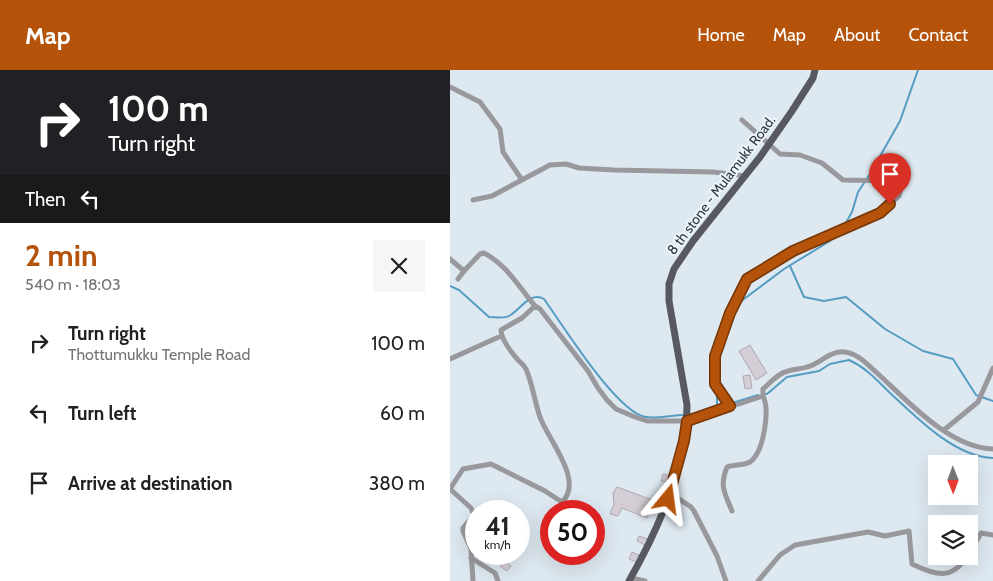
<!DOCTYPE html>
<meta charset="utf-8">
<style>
body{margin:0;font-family:Cabin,sans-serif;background:#f6f6f6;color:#202124;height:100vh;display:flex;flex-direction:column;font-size:19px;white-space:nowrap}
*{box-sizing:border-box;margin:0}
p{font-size:16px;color:#757577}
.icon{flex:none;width:28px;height:28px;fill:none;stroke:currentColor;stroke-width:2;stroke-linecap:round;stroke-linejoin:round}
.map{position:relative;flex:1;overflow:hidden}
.panel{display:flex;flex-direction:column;background:#fff;width:450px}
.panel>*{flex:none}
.hud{background:#202124;color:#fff;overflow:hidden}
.needle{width:32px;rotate:179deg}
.tools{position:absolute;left:478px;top:385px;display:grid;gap:10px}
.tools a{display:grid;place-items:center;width:50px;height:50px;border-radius:0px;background:#fff;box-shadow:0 5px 20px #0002;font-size:25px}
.speed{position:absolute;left:15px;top:430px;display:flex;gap:10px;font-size:25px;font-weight:700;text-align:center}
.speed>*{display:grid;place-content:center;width:65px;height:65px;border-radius:50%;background:#fff;box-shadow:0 5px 20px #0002;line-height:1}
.speed small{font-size:12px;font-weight:400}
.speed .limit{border:8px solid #d22;background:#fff;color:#111}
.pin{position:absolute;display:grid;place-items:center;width:42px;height:42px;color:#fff;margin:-51px -21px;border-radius:50% 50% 50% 0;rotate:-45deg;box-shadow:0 0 5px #0007}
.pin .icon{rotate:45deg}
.me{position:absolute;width:55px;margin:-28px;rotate:16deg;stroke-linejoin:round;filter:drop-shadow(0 0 4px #0008)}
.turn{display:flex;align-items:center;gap:18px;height:105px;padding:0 25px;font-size:22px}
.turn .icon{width:65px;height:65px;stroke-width:2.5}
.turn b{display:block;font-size:35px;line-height:42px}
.then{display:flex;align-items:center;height:48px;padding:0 25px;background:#0003;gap:10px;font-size:19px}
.round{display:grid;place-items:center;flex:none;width:52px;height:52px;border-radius:0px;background:#f6f6f6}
.headline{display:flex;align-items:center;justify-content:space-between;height:85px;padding:0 25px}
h1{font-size:30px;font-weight:700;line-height:38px;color:#b45309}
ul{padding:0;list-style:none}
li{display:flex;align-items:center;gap:15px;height:70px;padding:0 25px}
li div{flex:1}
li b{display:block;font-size:19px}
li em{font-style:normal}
header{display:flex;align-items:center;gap:30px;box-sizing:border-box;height:70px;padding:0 25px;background:#b45309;color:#fff}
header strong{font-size:24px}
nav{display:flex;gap:28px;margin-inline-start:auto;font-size:18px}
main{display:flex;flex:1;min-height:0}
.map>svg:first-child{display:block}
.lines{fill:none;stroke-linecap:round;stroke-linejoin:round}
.stream{stroke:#559cc3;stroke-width:2}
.building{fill:#d5cdd5;stroke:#b0a7b0}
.minor{stroke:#98989d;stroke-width:5}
.major{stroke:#585960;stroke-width:7}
.route-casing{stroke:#753606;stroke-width:12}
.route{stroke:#b45309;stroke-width:9}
.labels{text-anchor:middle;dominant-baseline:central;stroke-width:4;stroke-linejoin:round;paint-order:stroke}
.street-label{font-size:14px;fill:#323639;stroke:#ebf5fd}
</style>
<header>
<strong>Map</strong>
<nav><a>Home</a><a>Map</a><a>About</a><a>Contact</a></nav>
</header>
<main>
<section class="panel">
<div class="hud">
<div class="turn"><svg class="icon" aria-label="right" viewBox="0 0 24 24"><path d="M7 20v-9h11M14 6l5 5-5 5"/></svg><div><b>100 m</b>Turn right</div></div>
<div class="then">Then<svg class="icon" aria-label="left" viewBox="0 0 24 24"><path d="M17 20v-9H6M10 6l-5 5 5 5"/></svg></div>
</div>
<div class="headline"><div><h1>2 min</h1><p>540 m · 18:03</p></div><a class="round"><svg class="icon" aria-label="close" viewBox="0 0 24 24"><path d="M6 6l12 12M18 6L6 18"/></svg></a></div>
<ul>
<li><svg class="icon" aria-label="right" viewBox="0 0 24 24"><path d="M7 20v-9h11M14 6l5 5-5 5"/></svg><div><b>Turn right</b><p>Thottumukku Temple Road</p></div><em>100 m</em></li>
<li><svg class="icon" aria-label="left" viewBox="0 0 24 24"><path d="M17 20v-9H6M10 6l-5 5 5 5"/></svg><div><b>Turn left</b></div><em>60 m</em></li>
<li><svg class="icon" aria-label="arrive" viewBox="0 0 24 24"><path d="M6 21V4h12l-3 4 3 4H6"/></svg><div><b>Arrive at destination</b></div><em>380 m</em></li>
</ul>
</section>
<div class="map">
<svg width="543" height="511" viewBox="0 0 543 511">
<rect width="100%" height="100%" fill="#dee8f0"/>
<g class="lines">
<!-- stream -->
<path class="stream" d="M393,158L402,142L408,122L420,104L450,51L468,0
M340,196L354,227L374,231L396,227L435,259L473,281L503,289L526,325L543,331
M0,216L9,220L39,247C45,247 54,249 59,246C71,239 80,221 94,229C112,254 167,343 196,347C208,349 222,345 234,345
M286,235L334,199L380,171L388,163
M267,301L270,278
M267,320V338
M313,324H317L337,307L369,301L380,294L399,290C415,297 426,309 438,321C465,346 504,387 543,388
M239,345H244L308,325"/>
</g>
<!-- building -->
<path class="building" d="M300,275L317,303L306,310L289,281Z
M300,305L302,318L295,319L293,306Z
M213,404L222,406L221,413L211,411Z
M167,417L205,431L197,448L172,438L168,446L160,444L164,434L163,423Z
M189,466L200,470L197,476L187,471Z
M182,482L189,485L186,492L179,489Z
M55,491L61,496L57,501L50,496Z"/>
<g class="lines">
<!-- minor -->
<path class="minor" d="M0,17L30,32L50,59L53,82L72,110
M23,130L42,126L100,95L116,94L129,98L164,100L263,102L296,106
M0,189L14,201L30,184L34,183C56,194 69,217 85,236L90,239L138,301L148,318L157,330L166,339L185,347L197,351H237L313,326
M8,209L14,201
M0,289L51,266
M313,326V319C321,312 328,303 338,301C344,299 351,299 357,297C370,294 380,280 395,282C407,283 418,295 427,303C457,330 499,378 543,379
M280,336L265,314V286L280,243L297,209L343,181L430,143L449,126L453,111L393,110L372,93L350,85L330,84L292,50
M494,360L528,332L543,298
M0,419L13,399L41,394L95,421L112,432C135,411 97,368 90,347C85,333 82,312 76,299C74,295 71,293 68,290C62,283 51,269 51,260L72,248L85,236
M0,419L21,438L24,445L13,458V461L21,479L23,511
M220,423L241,437L244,441L267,486L276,511
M282,441C275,423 269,417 277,397C284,394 293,396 300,392C314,382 320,340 313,326
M519,484L531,463L543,465
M21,488L45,503L48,511
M181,508L195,511
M308,511L330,485L345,475L418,462L435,466L459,461L462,494C485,505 502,511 517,486"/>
<!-- major -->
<path class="major" d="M179,511C208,460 237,395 237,335L219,231V214L224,199L243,171L310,87L342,41L363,8L365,0"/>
</g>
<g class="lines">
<!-- route casing -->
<g class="route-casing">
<path id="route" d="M218,429L234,371L237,351L280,336L265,314V286L280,243L297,209L343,181L430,143L440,134"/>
</g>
<!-- route -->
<use href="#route" class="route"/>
</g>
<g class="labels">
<!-- street labels -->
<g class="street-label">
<text transform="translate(271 115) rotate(-53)">8 th stone - Mulamukk Road.</text>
</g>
</g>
</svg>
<div class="tools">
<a><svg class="needle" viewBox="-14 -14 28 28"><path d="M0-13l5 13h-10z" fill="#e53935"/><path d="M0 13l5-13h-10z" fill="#757577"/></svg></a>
<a><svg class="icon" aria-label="layers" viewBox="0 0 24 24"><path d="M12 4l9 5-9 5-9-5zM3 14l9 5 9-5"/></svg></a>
</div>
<div class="speed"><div>41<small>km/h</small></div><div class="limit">50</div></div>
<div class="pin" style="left:440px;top:134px;background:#d93025"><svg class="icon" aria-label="arrive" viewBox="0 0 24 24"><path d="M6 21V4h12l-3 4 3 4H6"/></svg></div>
<svg class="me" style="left:218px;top:429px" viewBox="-20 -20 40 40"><path d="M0-17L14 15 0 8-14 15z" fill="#b45309" stroke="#fff" stroke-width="4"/></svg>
</div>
</main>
